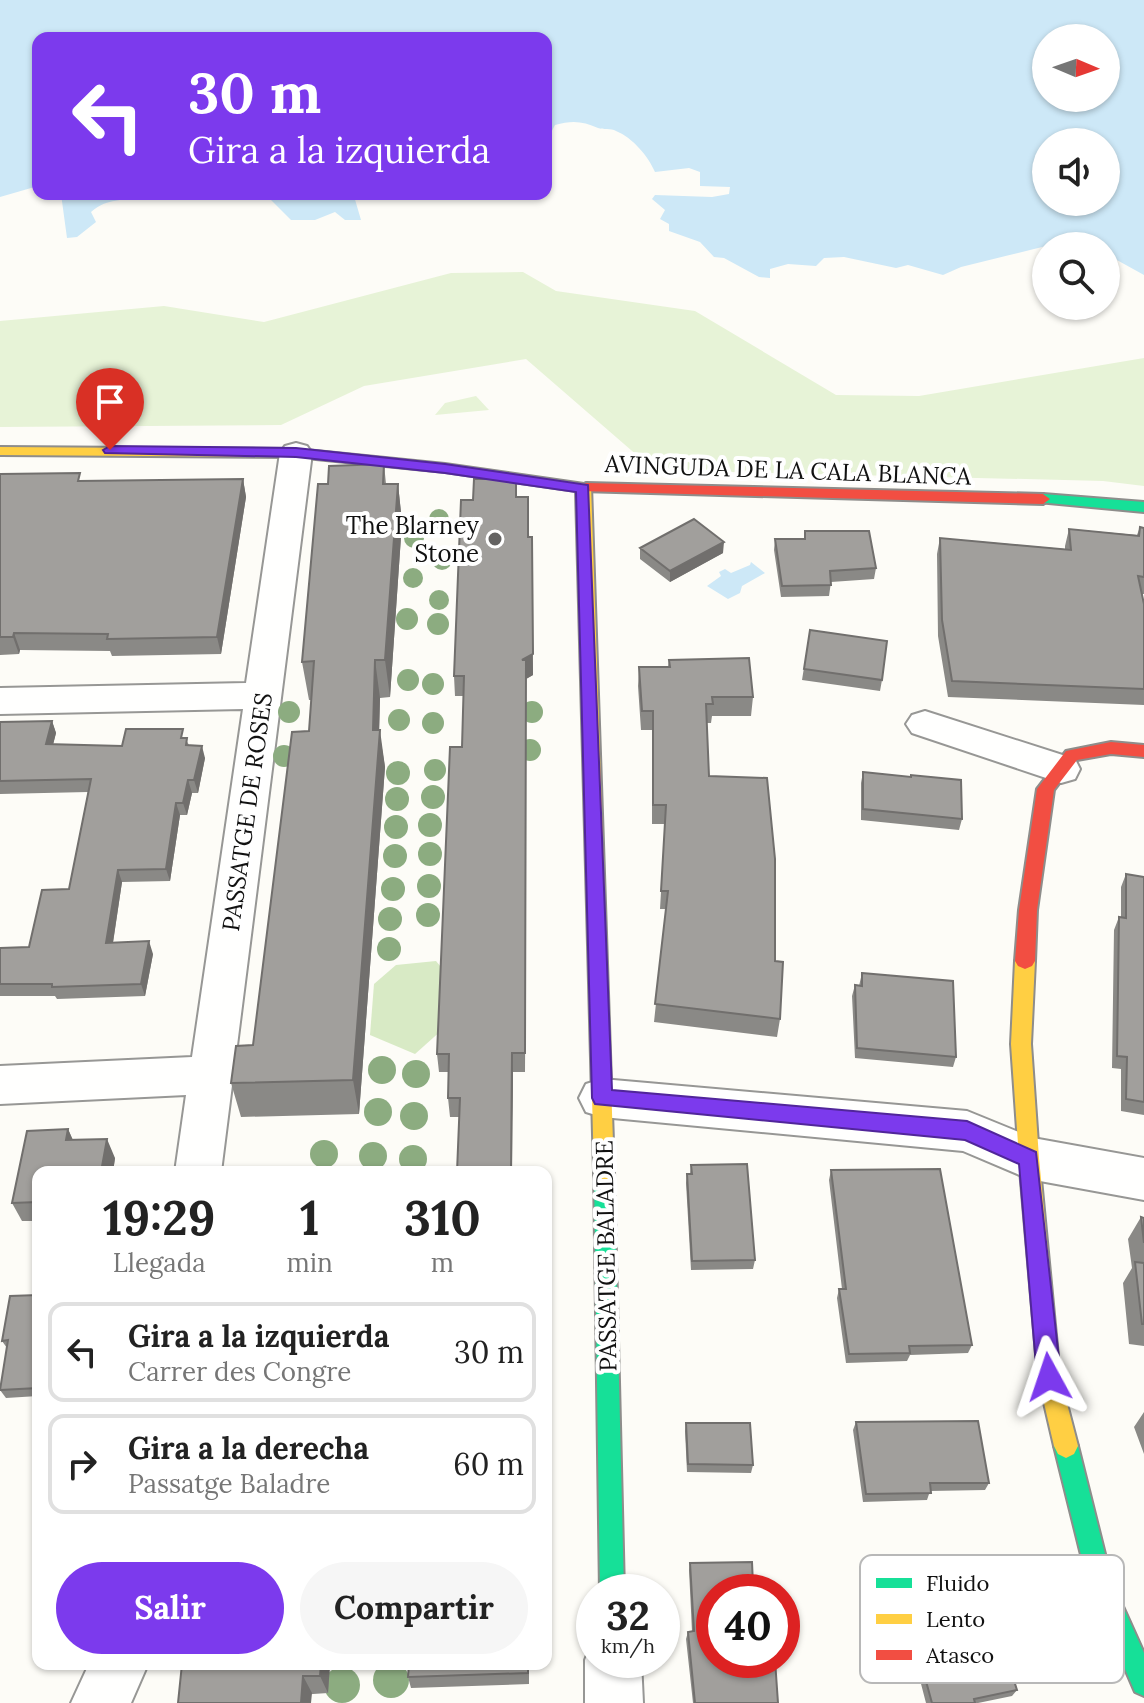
<!DOCTYPE html>
<html lang="es">
<style>
body{margin:0;font-family:Lora,serif;background:#f6f6f6;color:#222;height:100vh;display:flex;flex-direction:column;font-size:30px;white-space:nowrap}
*{box-sizing:border-box;margin:0}
p{font-size:26px;color:#767676}
.icon{flex:none;width:44px;height:44px;fill:none;stroke:currentColor;stroke-width:2;stroke-linecap:round;stroke-linejoin:round}
.map{position:relative;flex:1;overflow:hidden}
.drawer{position:absolute;left:32px;top:1166px;width:520px;height:504px;display:flex;flex-direction:column;background:#fff;border-radius:16px;box-shadow:0 2px 6px #0004}
.drawer>*{flex:none}
.top-card{position:absolute;left:32px;top:32px;width:520px;height:168px;border-radius:16px;box-shadow:0 2px 6px #0004;background:#7c3aed;color:#fff;overflow:hidden}
.needle{width:52px;rotate:92deg}
.tools{position:absolute;left:1032px;top:24px;display:grid;gap:16px}
.tools a{display:grid;place-items:center;width:88px;height:88px;border-radius:50%;background:#fff;box-shadow:0 2px 6px #0004;font-size:40px}
.speed{position:absolute;left:576px;top:1574px;display:flex;gap:16px;font-size:40px;font-weight:700;text-align:center}
.speed>*{display:grid;place-content:center;width:104px;height:104px;border-radius:50%;background:#fff;box-shadow:0 2px 6px #0004;line-height:1}
.speed small{font-size:20px;font-weight:400}
.speed .limit{border:12px solid #d22;background:#fff;color:#111}
.pin{position:absolute;display:grid;place-items:center;width:68px;height:68px;color:#fff;margin:-82px -34px;border-radius:50% 50% 50% 0;rotate:-45deg;box-shadow:0 0 8px #0007}
.pin .icon{rotate:45deg}
.me{position:absolute;width:88px;margin:-44px;rotate:355deg;stroke-linejoin:round;filter:drop-shadow(0 0 6px #0008)}
.turn{display:flex;align-items:center;gap:28px;height:168px;padding:0 24px;font-size:36px}
.turn .icon{width:104px;height:104px;stroke-width:2.5}
.turn b{display:block;font-size:56px;line-height:68px}
.eta{display:flex;justify-content:space-evenly;align-items:center;height:136px;text-align:center}
.eta b{font-size:48px;font-weight:800;line-height:56px}
.button{display:flex;gap:16px;margin-top:auto;padding:16px 24px}
.button a{flex:1;height:92px;border-radius:48px;background:#7c3aed;color:#fff;font-size:32px;font-weight:800;line-height:92px;text-align:center}
.button a+a{background:#f6f6f6;color:#222}
ul{padding:0;list-style:none}
li{display:flex;align-items:center;gap:24px;height:100px;margin:0 16px 12px;padding:0 8px;border:4px solid #e0e0e0;border-radius:16px}
li div{flex:1}
li b{display:block;font-size:30px}
li em{font-style:normal}
.map>svg:first-child{display:block}
.green{fill:#e7f3d7}
.forest{fill:#d8eac5}
.water{fill:#cde8f7;fill-rule:evenodd}
.lines{fill:none;stroke-linecap:round;stroke-linejoin:round}
.street-casing{stroke:#979795;stroke-width:4}
.fast-casing{stroke:#8e8d8b;stroke-width:4}
.slow-casing{stroke:#8e8d8b;stroke-width:4}
.jam-casing{stroke:#8e8d8b;stroke-width:4}
.street{fill:#fffffe;fill-rule:evenodd}
.fast{fill:#16e098;fill-rule:evenodd}
.slow{fill:#ffcf43;fill-rule:evenodd}
.jam{fill:#f24e42;fill-rule:evenodd}
.tree{fill:#8cac80}
.wall{fill:#8a8986}
.shaded-wall{fill:#716f6d}
.building{fill:#a19f9c;stroke:#716f6d;stroke-width:2}
.route{fill:#7c3aed;stroke:#51269a;stroke-width:2}
.poi-dot{fill:#646362;stroke:#fff;stroke-width:3}
.labels{text-anchor:middle;dominant-baseline:central;stroke-width:8;stroke-linejoin:round;paint-order:stroke}
.street-label{font-size:24px;fill:#111;stroke:#fff}
.poi-label{font-size:24px;fill:#111;stroke:#fff;text-anchor:end}
.key{fill:#fff;stroke:#b8b8b8;stroke-width:2}
.key-label{font-size:22px;fill:#111}
</style>
<div class="map">
<svg width="1144" height="1703" viewBox="0 0 1144 1703">
<rect width="100%" height="100%" fill="#fdfcf7"/>
<!-- green -->
<path class="green" d="M523,272L556,291L695,311L836,395L919,396L1144,358V486L1103,481L654,470L526,359L364,386L281,425L0,427V321L164,306L264,322L451,273Z
M476,396L489,410L435,415L445,403Z"/>
<!-- forest -->
<path class="forest" d="M436,961L455,984L452,1021L415,1054L370,1035L374,984L396,965Z"/>
<!-- water -->
<path class="water" d="M0,0H1144V275L1106,254V246H1046L961,267L943,275L908,265L896,268L844,257L824,258L816,266L788,264L770,269V278L759,277L724,258L714,257L700,242L669,231V224L660,219L665,210L652,199L655,195L712,197L729,194L730,187L700,186V172L689,168L655,172C648,156 633,138 616,131C611,128 603,130 598,128C583,121 572,120 555,125L546,142V38H38V186L0,197ZM1046,38H1106V98H1046ZM1046,142H1106V202H1046Z
M61,194H140C121,204 110,196 91,212L96,222L77,237L67,238Z
M265,194H362L354,196L361,220H345L335,212L315,220H291Z
M751,562L765,573L742,586L740,593L728,599L707,586L721,576L719,572L725,569L731,573L750,565Z"/>
<g class="lines">
<!-- street casing -->
<g class="street-casing">
<path id="street" d="M296,443L307,446L312,453L221,1172H175L186,1095L0,1104V1066L192,1057L243,709L0,714V688L246,683L280,453L285,446Z
M925,711L1075,759L1080,769L1075,779L1061,783L912,733L906,724L912,715Z
M602,1079L967,1111L1033,1138L1144,1158V1200L1029,1179L963,1151L602,1117L586,1112L579,1098L586,1084Z
M593,1640L594,1660H641L643,1703H585V1660Z
M89,1664H148L131,1703H71Z"/>
</g>
<!-- fast casing -->
<g class="fast-casing">
<path id="fast" d="M1043,494L1144,502V512L1038,502V496Z
M604,1163L611,1165L614,1172L624,1592H600L594,1172L597,1165Z
M1066,1434L1074,1438L1078,1446L1112,1582L1144,1653V1696L1135,1692L1088,1583L1054,1446L1058,1438Z"/>
</g>
<!-- slow casing -->
<g class="slow-casing">
<path id="slow" d="M0,447L296,449L445,464L591,485L614,1172L611,1179L604,1181L597,1179L594,1172L576,491L445,472L296,457L0,455Z
M1025,953L1032,956L1035,961L1031,1044L1039,1158L1060,1377L1078,1446L1074,1454L1066,1458L1058,1454L1054,1446L1038,1377L1019,1158L1011,1044L1015,961L1018,956Z"/>
</g>
<!-- jam casing -->
<g class="jam-casing">
<path id="jam" d="M586,483L1043,494L1050,499L1043,504L581,491L579,488Z
M1111,742L1144,745V757L1111,754L1077,760L1054,790L1037,910L1035,961L1032,966L1025,969L1018,966L1015,961L1019,910L1037,789L1066,751Z"/>
</g>
<!-- street -->
<use href="#street" class="street"/>
<!-- fast -->
<use href="#fast" class="fast"/>
<!-- slow -->
<use href="#slow" class="slow"/>
<!-- jam -->
<use href="#jam" class="jam"/>
</g>
<!-- trees -->
<g class="tree">
<circle cx="439" cy="519" r="10"/>
<circle cx="414" cy="538" r="10"/>
<circle cx="442" cy="560" r="10"/>
<circle cx="413" cy="578" r="10"/>
<circle cx="439" cy="600" r="10"/>
<circle cx="407" cy="619" r="11"/>
<circle cx="438" cy="624" r="11"/>
<circle cx="408" cy="680" r="11"/>
<circle cx="433" cy="684" r="11"/>
<circle cx="289" cy="712" r="11"/>
<circle cx="532" cy="712" r="11"/>
<circle cx="399" cy="720" r="11"/>
<circle cx="433" cy="723" r="11"/>
<circle cx="530" cy="750" r="11"/>
<circle cx="284" cy="756" r="11"/>
<circle cx="435" cy="770" r="11"/>
<circle cx="398" cy="773" r="12"/>
<circle cx="433" cy="797" r="12"/>
<circle cx="397" cy="799" r="12"/>
<circle cx="430" cy="825" r="12"/>
<circle cx="396" cy="827" r="12"/>
<circle cx="430" cy="854" r="12"/>
<circle cx="395" cy="856" r="12"/>
<circle cx="429" cy="886" r="12"/>
<circle cx="393" cy="889" r="12"/>
<circle cx="428" cy="915" r="12"/>
<circle cx="390" cy="919" r="12"/>
<circle cx="389" cy="949" r="12"/>
<circle cx="382" cy="1070" r="14"/>
<circle cx="416" cy="1074" r="14"/>
<circle cx="378" cy="1112" r="14"/>
<circle cx="414" cy="1116" r="14"/>
<circle cx="324" cy="1154" r="14"/>
<circle cx="373" cy="1156" r="14"/>
<circle cx="413" cy="1159" r="14"/>
<circle cx="391" cy="1680" r="18"/>
<circle cx="342" cy="1685" r="18"/>
</g>
<!-- wall -->
<path class="wall" d="M384,464L386,484H398L402,522L390,697L380,698L379,730L385,767L359,1114L241,1117L231,1083L253,1045L309,731L311,700H309L302,662L328,484Z
M0,474L83,481L243,479L246,497L221,654L112,656L110,651L20,650L19,654L0,655Z
M517,497H528L533,675L526,679L525,1072H513L512,1172H457L459,1117H450L448,1098V1072H439L437,1054L462,747L464,696H455L454,676Z
M1140,527L1144,528V594H1142L1144,604V705L948,697L938,636L937,554L940,538L1065,549V546L1069,529L1137,535Z
M805,531L876,568L874,579L831,582L829,596L781,597L774,550L775,539H804Z
M640,548L723,553L670,582L640,559Z
M810,630L882,680L880,691L802,680Z
M669,660L753,697L751,716H712L711,723H707L709,776L775,961L780,1019L777,1037L654,1022L666,909H660L665,824H652V730H641L638,686L639,667H668Z
M52,721L56,733L53,744L122,746L185,738L189,745L205,758L198,793H192L187,815H180L170,881L122,882L113,943L153,954L145,996L57,999L55,996H0V948L29,947L69,889L88,792L0,794V722Z
M863,772L910,777L911,775L962,819L959,830L861,820V783Z
M1126,874L1144,877V1115L1121,1111V1069L1112,1068L1114,930L1119,917H1121V887Z
M862,973L956,1057L953,1067L855,1058L852,996L855,985L859,986Z
M68,1129L73,1140L115,1158L113,1172H38V1221H22L12,1203Z
M691,1165L755,1260L753,1269L691,1270L686,1183L687,1174H690Z
M831,1170L972,1345L968,1353L910,1355L907,1361L846,1363L837,1298L839,1289H842L829,1180Z
M1141,1217L1144,1218V1346L1129,1344L1123,1283L1132,1268L1128,1239Z
M38,1295V1396L6,1398L0,1390L7,1348L2,1341Z
M1144,1412V1454L1134,1427Z
M856,1422L989,1483L985,1490L930,1491L927,1500L863,1502L853,1430Z
M686,1423L753,1465L751,1473L687,1472L685,1431Z
M690,1563L753,1585L778,1703H693L686,1639L688,1632L692,1631L689,1570Z
M899,1590L1034,1650L1029,1656L1008,1661L1017,1690L1012,1696L978,1703H926L920,1680L914,1681L898,1624L902,1617L896,1597Z
M330,1664L328,1693L178,1703Z
M409,1664H529V1684L411,1688L408,1677Z"/>
<!-- shaded-wall -->
<path class="shaded-wall" d="M243,479L246,497L221,654L217,637Z
M398,484L402,522L390,697L385,660Z
M532,537L533,675L526,679L525,1072L523,681Z
M724,542L723,553L670,582V571Z
M14,633L20,650L19,654L13,637Z
M375,660L380,698L379,737L380,730L385,767L359,1114L353,1080Z
M52,721L56,733L50,757L46,744Z
M202,746L205,758L198,793L194,780Z
M188,780L192,793L187,815L183,803Z
M176,803L180,815L170,881L166,869Z
M118,870L122,882L111,955L106,943Z
M149,941L153,954L145,996L141,984Z
M512,1053L513,1072L511,1172V1131Z
M68,1129L76,1148L66,1140Z
M107,1139L115,1158L113,1172H101Z
M321,1664H330L328,1693L320,1676Z
M303,1676L312,1693L311,1703H301Z"/>
<!-- building -->
<path class="building" d="M384,464L383,484H398L385,660H375L373,730H380L353,1080L231,1083L236,1046L253,1045L292,732L309,731L314,661L302,662L318,484H328L329,466Z
M80,473L78,481L243,479L217,637L107,639L108,634L14,633L13,637H0V474Z
M474,479H516V497H528V537H532L533,654L522,660H526L525,1053H512L511,1172H457L460,1098H448L449,1054H437L450,747H462L464,676H454L461,500H473Z
M694,519L724,542L670,571L640,548Z
M1140,527L1144,528V577L1138,576L1144,604V689L952,681L942,620L940,538L1071,550L1069,529L1139,536Z
M805,531H869L876,568L830,571L831,585L782,586L775,539H805Z
M810,630L887,641L882,680L804,669Z
M749,658L753,697H712L713,704H706L709,776L767,778L775,859V961L783,962L780,1019L655,1004L668,891H661L666,805H653V711H642L639,667H670L669,660Z
M52,721L46,744L122,746L126,729H183L181,738H187L186,745L202,746L194,780H188L183,803H176L166,869L118,870L106,943L149,941L141,984L52,987V984H0V948L29,947L42,890L69,889L91,779L0,781V722Z
M863,772L911,777V775L961,780L962,819L863,809Z
M1126,874L1144,877V1102L1126,1099L1127,1057L1117,1056L1119,917L1126,918Z
M862,973L953,981L956,1057L857,1048L855,985L862,986Z
M68,1129L66,1140L107,1139L101,1172H38V1202L12,1203L27,1131Z
M747,1164L755,1260L692,1261L687,1174H692L691,1165Z
M940,1169L972,1345L909,1346L910,1353L849,1354L839,1289H846L831,1170Z
M1141,1217L1144,1218V1243Z
M1135,1262L1144,1263V1324H1142Z
M38,1295V1388L0,1390L8,1340L2,1341L10,1296Z
M978,1421L989,1483H930L931,1493L866,1494L856,1422Z
M686,1423H750L753,1465L688,1464Z
M752,1562L753,1585L769,1584L770,1592H714V1660H775L778,1703H695L688,1632L694,1631L690,1563Z
M1006,1568L1034,1650L1006,1656L1017,1690L974,1699L975,1703H932L924,1674L918,1675L901,1618L908,1617L899,1590Z
M182,1664H321L320,1676H303L301,1703H178Z
M409,1664H528V1673L408,1677Z"/>
<!-- route -->
<path class="route" d="M110,446L296,448L445,464L588,485L612,1090L967,1121L1036,1152L1061,1377L1057,1385L1049,1388L1041,1385L1037,1377L1019,1164L965,1140L595,1104L592,1098L576,492L445,473L296,457L105,453L103,450Z"/>
<!-- markers -->
<circle class="poi-dot" cx="495" cy="539" r="8"/>
<g class="labels">
<!-- street labels -->
<g class="street-label">
<text transform="translate(788 470) rotate(2)">AVINGUDA DE LA CALA BLANCA</text>
<text transform="translate(247 812) rotate(-82)">PASSATGE DE ROSES</text>
<text transform="translate(606 1256) rotate(-91)">PASSATGE BALADRE</text>
</g>
<!-- poi labels -->
<g class="poi-label">
<text x="479" y="525">The Blarney<tspan x="479" dy="28">Stone</tspan></text>
</g>
</g>
<!-- legend -->
<rect x="860" y="1555" width="264" height="128" rx="12" class="key"/>
<rect x="876" y="1578" width="36" height="10" fill="#16e098"/>
<rect x="876" y="1614" width="36" height="10" fill="#ffcf43"/>
<rect x="876" y="1650" width="36" height="10" fill="#f24e42"/>
<g class="key-label">
<text x="926" y="1591">Fluido</text>
<text x="926" y="1627">Lento</text>
<text x="926" y="1663">Atasco</text>
</g>
</svg>
<div class="tools">
<a><svg class="needle" viewBox="-14 -14 28 28"><path d="M0-13l5 13h-10z" fill="#e53935"/><path d="M0 13l5-13h-10z" fill="#767676"/></svg></a>
<a><svg class="icon" aria-label="sound" viewBox="0 0 24 24"><path d="M4 9h4l5-4v14l-5-4H4zM17 9q2 3 0 6"/></svg></a>
<a><svg class="icon" aria-label="search" viewBox="0 0 24 24"><circle cx="10" cy="10" r="6"/><path d="M15 15l6 6"/></svg></a>
</div>
<div class="speed"><div>32<small>km/h</small></div><div class="limit">40</div></div>
<div class="pin" style="left:110px;top:450px;background:#d93025"><svg class="icon" aria-label="arrive" viewBox="0 0 24 24"><path d="M6 21V4h12l-3 4 3 4H6"/></svg></div>
<svg class="me" style="left:1049px;top:1377px" viewBox="-20 -20 40 40"><path d="M0-17L14 15 0 8-14 15z" fill="#7c3aed" stroke="#fff" stroke-width="4"/></svg>
<div class="top-card">
<div class="turn"><svg class="icon" aria-label="left" viewBox="0 0 24 24"><path d="M17 20v-9H6M10 6l-5 5 5 5"/></svg><div><b>30 m</b>Gira a la izquierda</div></div>
</div>
<section class="drawer">
<div class="eta">
<div><b>19:29</b><p>Llegada</p></div>
<div><b>1</b><p>min</p></div>
<div><b>310</b><p>m</p></div>
</div>
<ul>
<li><svg class="icon" aria-label="left" viewBox="0 0 24 24"><path d="M17 20v-9H6M10 6l-5 5 5 5"/></svg><div><b>Gira a la izquierda</b><p>Carrer des Congre</p></div><em>30 m</em></li>
<li><svg class="icon" aria-label="right" viewBox="0 0 24 24"><path d="M7 20v-9h11M14 6l5 5-5 5"/></svg><div><b>Gira a la derecha</b><p>Passatge Baladre</p></div><em>60 m</em></li>
</ul>
<div class="button"><a>Salir</a><a>Compartir</a></div>
</section>
</div>
